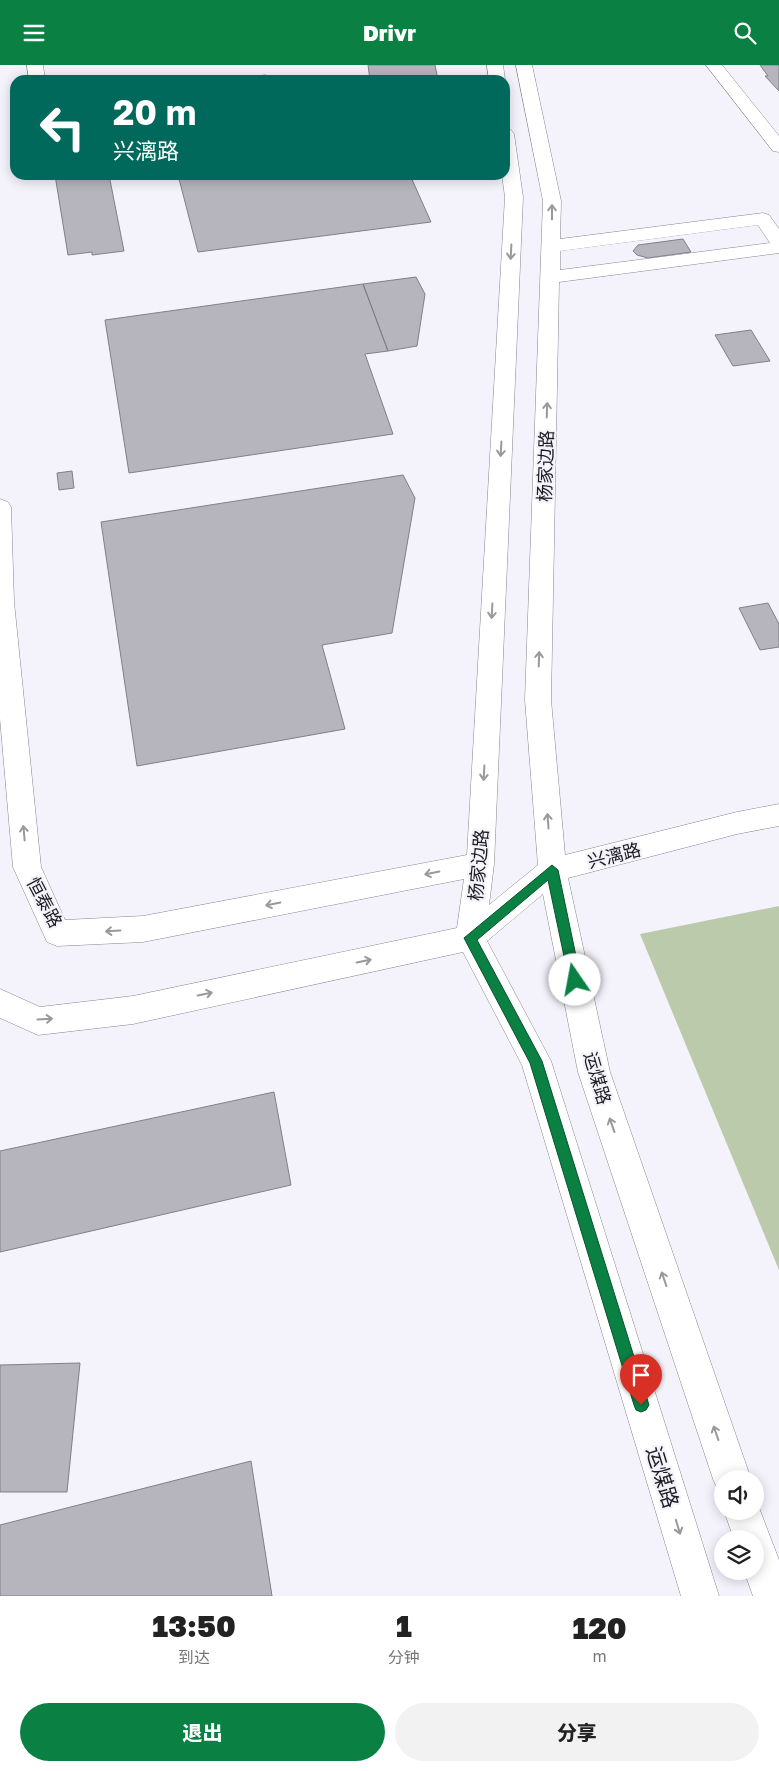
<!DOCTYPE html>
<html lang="zh">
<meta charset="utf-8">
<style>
body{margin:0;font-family:"Golos Text","Noto Sans SC",sans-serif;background:#f2f2f2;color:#222;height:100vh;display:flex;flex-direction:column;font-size:19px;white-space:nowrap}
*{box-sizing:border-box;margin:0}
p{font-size:16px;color:#767676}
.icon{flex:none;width:28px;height:28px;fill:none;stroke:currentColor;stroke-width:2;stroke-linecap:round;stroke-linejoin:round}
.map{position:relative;height:1531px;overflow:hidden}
.drawer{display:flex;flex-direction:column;background:#fff;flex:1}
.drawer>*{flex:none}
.banner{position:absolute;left:10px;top:10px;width:500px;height:105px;border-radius:15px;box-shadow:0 2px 12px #0003;background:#00695c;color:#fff;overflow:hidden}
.tools{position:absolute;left:714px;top:1405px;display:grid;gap:10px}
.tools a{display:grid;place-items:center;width:50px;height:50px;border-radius:50%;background:#fff;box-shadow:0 2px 12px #0003;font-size:25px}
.pin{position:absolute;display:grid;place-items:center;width:42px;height:42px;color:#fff;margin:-51px -21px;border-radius:50% 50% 50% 0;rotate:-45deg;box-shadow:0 0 5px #0007}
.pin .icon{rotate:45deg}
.me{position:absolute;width:55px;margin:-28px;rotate:348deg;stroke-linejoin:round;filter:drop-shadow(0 0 4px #0008)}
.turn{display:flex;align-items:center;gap:18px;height:105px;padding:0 20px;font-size:22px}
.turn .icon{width:65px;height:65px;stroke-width:2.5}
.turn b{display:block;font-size:35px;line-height:42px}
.eta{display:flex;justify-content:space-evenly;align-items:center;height:85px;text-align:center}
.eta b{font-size:30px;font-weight:800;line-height:35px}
.button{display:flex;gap:10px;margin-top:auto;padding:10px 20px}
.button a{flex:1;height:58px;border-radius:30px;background:#0b8043;color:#fff;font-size:20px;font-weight:800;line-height:58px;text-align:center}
.button a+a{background:#f2f2f2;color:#222}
header{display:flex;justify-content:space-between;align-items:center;height:65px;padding:0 20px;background:#0b8043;color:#fff;font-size:22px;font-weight:800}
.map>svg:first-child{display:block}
.forest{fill:#bccaac}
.building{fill:#b6b5be;stroke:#807f87}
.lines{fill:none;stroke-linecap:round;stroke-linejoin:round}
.minor-casing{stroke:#86858d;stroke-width:1}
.minor{fill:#fff;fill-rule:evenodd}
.oneway{stroke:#99999a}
.route{fill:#0b8043;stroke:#07532c}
.labels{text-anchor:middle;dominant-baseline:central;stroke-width:4.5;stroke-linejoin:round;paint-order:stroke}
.street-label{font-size:18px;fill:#1c1c1f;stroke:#f4f3fc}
.near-street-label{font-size:21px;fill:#1c1c1f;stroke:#f4f3fc}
</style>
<header><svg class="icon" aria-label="menu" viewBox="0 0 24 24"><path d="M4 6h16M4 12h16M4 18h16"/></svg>Drivr<svg class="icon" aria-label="search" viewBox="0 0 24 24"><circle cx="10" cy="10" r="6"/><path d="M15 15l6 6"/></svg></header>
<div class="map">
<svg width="779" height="1531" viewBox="0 0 779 1531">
<rect width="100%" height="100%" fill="#f4f3fc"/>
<!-- forest -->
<path class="forest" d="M779,841V1205L640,869Z"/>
<!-- building -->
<path class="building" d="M368,0H435L438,15H370Z
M760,0H779V26L765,11H768Z
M266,10L268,15L239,13Z
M55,110H109L124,186L92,190V187L68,190Z
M178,110H410L431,157L198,187Z
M683,174L691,187L648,193L637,190L633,186L638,180Z
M416,212L425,229L417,281L388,286L363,219Z
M363,219L388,286L365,289L393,369L129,408L105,255Z
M751,265L770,296L733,301L715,270Z
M72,406L74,423L59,425L57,408Z
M403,410L415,433L392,568L322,580L345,664L137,701L101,457Z
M768,538L779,559V582L760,585L739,543Z
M274,1027L291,1120L0,1187V1086Z
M80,1298L67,1427H0V1300Z
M251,1396L272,1531H0V1460Z"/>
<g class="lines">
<!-- minor casing -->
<g class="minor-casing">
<path id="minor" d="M27,0H43L45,15H29Z
M487,0H503L505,15H489Z
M516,0H532L561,136L560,174L763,148L769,150L779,164V188L559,217L551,635L565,790L737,747L779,739V761L737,769L568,813L610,1007L751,1414H722V1429L719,1427L713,1414L578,1007L543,829L487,876L551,996L719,1531H681L522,1000L463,887L133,959L38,970L0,953V924L40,942L133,931L457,863L464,814L143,877L57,881L47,877L13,802L0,653V434L8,437L11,442L14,537L41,802L65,855L143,851L467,790L505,132L502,110H505V64L511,65L514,69L523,132L494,799L489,840L538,800L525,635L543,136ZM758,160L770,178L560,205V186Z
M706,0H722L779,71V87L773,86Z
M755,1432L779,1495V1531H753L744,1506H755V1474H734L724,1446H755Z"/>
</g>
<!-- minor -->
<use href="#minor" class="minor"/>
</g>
<!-- one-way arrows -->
<defs><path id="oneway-shaft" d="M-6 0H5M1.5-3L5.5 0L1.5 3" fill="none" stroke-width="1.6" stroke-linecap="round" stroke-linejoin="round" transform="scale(1.25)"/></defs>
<g class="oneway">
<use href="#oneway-shaft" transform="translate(552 147) rotate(-90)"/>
<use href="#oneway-shaft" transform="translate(511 187) rotate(93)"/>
<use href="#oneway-shaft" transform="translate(547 345) rotate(-88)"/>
<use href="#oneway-shaft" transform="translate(501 384) rotate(93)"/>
<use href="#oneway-shaft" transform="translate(492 546) rotate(93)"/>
<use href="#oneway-shaft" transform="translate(539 594) rotate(-88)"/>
<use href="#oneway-shaft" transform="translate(484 708) rotate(93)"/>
<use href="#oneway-shaft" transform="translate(548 756) rotate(-94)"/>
<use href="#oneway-shaft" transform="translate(24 768) rotate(-95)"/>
<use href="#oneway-shaft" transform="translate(432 808) rotate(169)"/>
<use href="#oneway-shaft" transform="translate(273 839) rotate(169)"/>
<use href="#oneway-shaft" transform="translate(113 866) rotate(177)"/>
<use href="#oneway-shaft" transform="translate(364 896) rotate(-12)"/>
<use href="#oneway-shaft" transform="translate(205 929) rotate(-12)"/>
<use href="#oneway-shaft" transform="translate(45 954) rotate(-3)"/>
<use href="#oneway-shaft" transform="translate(612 1060) rotate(-109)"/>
<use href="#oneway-shaft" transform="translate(664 1214) rotate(-109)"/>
<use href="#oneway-shaft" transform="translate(716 1368) rotate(-109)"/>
<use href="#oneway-shaft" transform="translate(678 1462) rotate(73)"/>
</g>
<!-- route -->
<path class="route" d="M552,800L558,805L581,915L579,919H571L569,915L548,815L477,875L542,996L649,1340L646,1345L641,1347L636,1345L634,1340L530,998L464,873Z"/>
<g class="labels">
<!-- street labels -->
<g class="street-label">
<text transform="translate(545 401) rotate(-88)">杨家边路</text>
<text transform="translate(614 790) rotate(-14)">兴漓路</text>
<text transform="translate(478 800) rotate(-85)">杨家边路</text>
<text transform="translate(45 837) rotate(62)">恒泰路</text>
<text transform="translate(598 1013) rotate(74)">运煤路</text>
</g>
<!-- near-street labels -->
<g class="near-street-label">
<text transform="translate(663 1412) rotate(73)">运煤路</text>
</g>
</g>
</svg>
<div class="tools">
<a><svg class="icon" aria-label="sound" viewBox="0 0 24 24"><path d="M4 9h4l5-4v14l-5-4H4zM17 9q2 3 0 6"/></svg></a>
<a><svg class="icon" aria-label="layers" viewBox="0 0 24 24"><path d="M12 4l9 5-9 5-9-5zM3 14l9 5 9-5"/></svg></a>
</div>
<div class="pin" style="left:641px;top:1340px;background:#d93025"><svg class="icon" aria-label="arrive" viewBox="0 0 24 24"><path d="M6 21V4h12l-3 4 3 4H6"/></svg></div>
<svg class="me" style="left:575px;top:915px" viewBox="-20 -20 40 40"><circle r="19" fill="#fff"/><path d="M0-13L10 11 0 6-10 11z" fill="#0b8043"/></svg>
<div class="banner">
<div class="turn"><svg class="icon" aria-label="left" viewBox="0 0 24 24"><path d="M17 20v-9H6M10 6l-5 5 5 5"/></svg><div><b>20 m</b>兴漓路</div></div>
</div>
</div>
<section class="drawer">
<div class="eta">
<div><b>13:50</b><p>到达</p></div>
<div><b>1</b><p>分钟</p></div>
<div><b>120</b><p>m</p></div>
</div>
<div class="button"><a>退出</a><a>分享</a></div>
</section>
